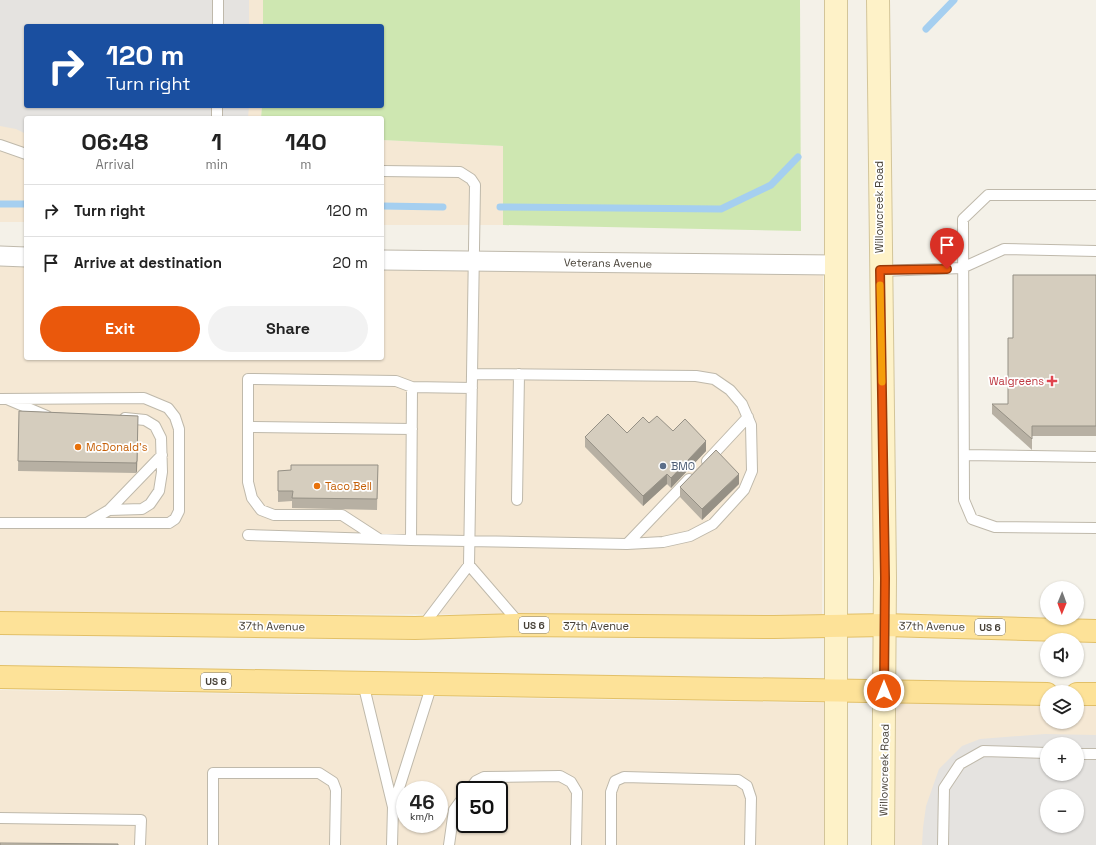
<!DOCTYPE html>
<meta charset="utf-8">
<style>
body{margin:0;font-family:"Space Grotesk",sans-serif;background:#f2f2f2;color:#222;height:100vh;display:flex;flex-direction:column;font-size:15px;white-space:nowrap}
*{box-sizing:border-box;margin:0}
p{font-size:13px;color:#767676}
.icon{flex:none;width:22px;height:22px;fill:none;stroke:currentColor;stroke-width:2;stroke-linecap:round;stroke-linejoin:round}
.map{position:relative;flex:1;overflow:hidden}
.sheet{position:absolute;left:24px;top:116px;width:360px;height:244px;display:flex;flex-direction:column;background:#fff;border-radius:4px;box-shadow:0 1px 3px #0004}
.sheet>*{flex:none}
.guide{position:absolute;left:24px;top:24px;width:360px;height:84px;border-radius:4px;box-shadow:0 1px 3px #0004;background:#1a4fa0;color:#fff;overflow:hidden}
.needle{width:26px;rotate:181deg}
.buttons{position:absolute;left:1040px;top:581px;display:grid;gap:8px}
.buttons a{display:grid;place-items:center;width:44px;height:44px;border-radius:50%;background:#fff;box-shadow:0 1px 3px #0004;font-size:20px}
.speed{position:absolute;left:396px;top:781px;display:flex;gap:8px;font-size:20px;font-weight:700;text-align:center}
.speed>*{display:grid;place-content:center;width:52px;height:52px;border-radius:50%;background:#fff;box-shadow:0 1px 3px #0004;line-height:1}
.speed small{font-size:10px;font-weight:400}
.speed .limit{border:2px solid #111;border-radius:6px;background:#fff;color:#111}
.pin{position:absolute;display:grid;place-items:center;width:34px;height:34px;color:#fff;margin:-41px -17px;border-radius:50% 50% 50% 0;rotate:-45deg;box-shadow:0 0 4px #0007}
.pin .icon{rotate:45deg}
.me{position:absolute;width:44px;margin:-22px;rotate:0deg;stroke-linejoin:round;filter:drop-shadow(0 0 3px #0008)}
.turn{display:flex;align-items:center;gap:14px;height:84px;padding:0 16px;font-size:18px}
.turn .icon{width:52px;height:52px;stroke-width:2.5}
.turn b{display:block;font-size:28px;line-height:34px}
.eta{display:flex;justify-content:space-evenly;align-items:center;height:68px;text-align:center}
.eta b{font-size:24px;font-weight:800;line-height:28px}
.primary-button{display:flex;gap:8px;margin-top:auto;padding:8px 16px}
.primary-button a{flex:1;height:46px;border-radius:24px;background:#ea580c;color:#fff;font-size:16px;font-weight:800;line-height:46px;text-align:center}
.primary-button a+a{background:#f2f2f2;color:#222}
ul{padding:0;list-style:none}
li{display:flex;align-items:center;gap:12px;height:52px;padding:0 16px;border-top:1px solid #e0e0e0}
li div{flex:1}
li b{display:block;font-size:15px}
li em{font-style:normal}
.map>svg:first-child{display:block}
.commercial{fill:#f5e8d4;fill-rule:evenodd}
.green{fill:#cee7b1}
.parking{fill:#e5e3e0;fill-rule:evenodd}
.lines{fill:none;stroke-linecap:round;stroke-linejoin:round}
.stream{stroke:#a5cff0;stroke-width:7}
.lane-casing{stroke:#bfb9ab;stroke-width:12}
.street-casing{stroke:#bfb9ab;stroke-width:21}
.secondary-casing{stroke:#d3c599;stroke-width:24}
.primary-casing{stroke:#e2c068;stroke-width:24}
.lane{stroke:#fff;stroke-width:10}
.street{stroke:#fff;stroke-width:19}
.secondary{stroke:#fef2c8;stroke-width:22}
.primary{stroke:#fde298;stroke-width:22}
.wall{fill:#b7b0a3}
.shaded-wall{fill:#959085}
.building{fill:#d5cdbe;stroke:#959085}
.route-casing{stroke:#983908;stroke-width:10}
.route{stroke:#ea580c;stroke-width:7}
.slow{stroke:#f59e0b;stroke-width:7}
.health-dot{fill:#e0444e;stroke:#fff;stroke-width:1.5}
.food-dot{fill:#e8710a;stroke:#fff;stroke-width:1.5}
.service-dot{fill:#5c6f8a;stroke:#fff;stroke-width:1.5}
.labels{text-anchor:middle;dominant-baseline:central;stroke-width:3.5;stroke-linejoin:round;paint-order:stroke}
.shield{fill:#fff;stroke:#7e7a73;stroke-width:1}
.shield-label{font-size:10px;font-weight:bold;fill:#474137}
.street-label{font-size:11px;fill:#474137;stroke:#fff}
.health-label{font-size:11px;fill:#be3a42;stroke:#fff;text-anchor:end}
.food-label{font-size:11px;fill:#c56008;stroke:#fff;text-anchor:start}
.service-label{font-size:11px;fill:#4e5e75;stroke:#fff;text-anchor:start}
</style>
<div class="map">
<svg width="1096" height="845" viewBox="0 0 1096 845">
<rect width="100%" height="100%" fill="#f4f1e8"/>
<!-- commercial -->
<path class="commercial" d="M0,0H263V26H26V106H262L261,118H26V222H0Z
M382,140L503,146V225H382Z
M0,265H26V358H382V270L823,275L822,615L0,614Z
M0,690L824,703L826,845H0ZM405,790H439V824H405ZM465,790H499V824H465Z
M892,699L1047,702V722H1077V703H1096V845H890ZM1047,744H1077V774H1047ZM1047,796H1077V826H1047Z"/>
<!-- green -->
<path class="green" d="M263,0H800L801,231L503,225V146L382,140V118H261L262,106H382V26H263Z"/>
<!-- parking -->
<path class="parking" d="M0,0H249V26H26V106H249L248,118H26V134L16,129L0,126Z
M1045,734L1096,735V845H922L923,828L926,806L939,769L962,746L980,739ZM1047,744H1077V774H1047ZM1047,796H1077V826H1047Z"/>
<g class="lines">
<!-- stream -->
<path class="stream" d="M926,29L954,0
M0,204H26
M382,206L443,207
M500,207L721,209L771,185L798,157"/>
<!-- lane casing -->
<g class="lane-casing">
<path id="lane" d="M218,26V0
M217,118V106
M0,145L26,154
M382,171L460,172L471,179L475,185L469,565L422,627
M1096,195H988L963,219L964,500L972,519L995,527L1096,528
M880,271L962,268L1004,249L1096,251
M472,388L412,387L411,540L627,544L663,542L690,536L713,524L744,490L752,471L751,425L742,404L730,390L714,379L696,376L473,374
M0,399L144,398L168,408L175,417L179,429V511L175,519L169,523H0
M9,400L47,416
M248,427L412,429
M964,455L1096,457
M707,461L748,417
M517,500L519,374
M109,510L162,455
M87,523L109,510L142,509L150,504L159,491L162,472L161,438L155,426L145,420L125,418
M248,535L411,540
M379,539L342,515H274L261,510L252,498L248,482V379L396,381L412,387
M627,544L689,479
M469,565L520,624
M363,683L393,807L392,845
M1077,754H1096
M469,790L476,781L484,777L560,776L571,782L577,792L576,845
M393,807L432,684
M0,818L141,820L140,845
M213,845V773H319L333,782L336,790L335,845
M449,845L454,810L465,795
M611,845V792L615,781L624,777L738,780L747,786L751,798L750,845
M943,845L944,788L960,764L983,751L1047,753"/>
</g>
<!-- street casing -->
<g class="street-casing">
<path id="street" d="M0,256L26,257
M382,260L835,265"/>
</g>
<!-- secondary casing -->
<g class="secondary-casing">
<path id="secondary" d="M878,0L885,578L883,845
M836,845V0"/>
</g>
<!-- primary casing -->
<g class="primary-casing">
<path id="primary" d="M0,623L415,628L515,625L774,627L885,625L1096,631
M0,677L1047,694
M1077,694H1096"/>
</g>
<!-- lane -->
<use href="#lane" class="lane"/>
<!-- street -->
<use href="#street" class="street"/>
<!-- secondary -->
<use href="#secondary" class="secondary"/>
<!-- primary -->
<use href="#primary" class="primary"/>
</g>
<!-- wall -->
<path class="wall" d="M1096,275V436H1032V450L992,414V404H1008Z
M19,411L138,416L137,471L136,473L18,471Z
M649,423L673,431L706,451L671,488L667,484L643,506L585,447V437L627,433Z
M378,465L377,510L292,508V501L278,502V471Z
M739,484L702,520L680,497V487Z"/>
<!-- shaded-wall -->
<path class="shaded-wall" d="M138,426L137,471L136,473V463Z
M706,441V451L671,488V478Z
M667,474V484L643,506V496Z
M739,474V484L702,520V509Z"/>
<!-- building -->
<path class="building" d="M1013,275H1096V426H1032V439L992,404H1008V338H1013Z
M19,411L138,416L137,461L136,463L18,461Z
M608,414L627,433L643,417L649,423L657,416L673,431L685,419L706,441L671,478L667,474L643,496L585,437Z
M716,450L739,474L702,509L680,487Z
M291,465H378L377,499L292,498L293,491H278V471L291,470Z
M0,843L118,844V845H0Z"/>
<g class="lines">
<!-- route casing -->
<g class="route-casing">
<path id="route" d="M884,691L885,578L880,270L947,269"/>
</g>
<!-- route -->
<use href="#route" class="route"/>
<!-- slow -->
<path class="slow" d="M880,285L882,382"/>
</g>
<!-- markers -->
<path class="health-dot" d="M1050 375h4v4h4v4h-4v4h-4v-4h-4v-4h4z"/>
<g class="food-dot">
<circle cx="78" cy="447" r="4"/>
<circle cx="317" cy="486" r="4"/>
</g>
<circle class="service-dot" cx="663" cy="466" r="4"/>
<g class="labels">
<!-- shield labels -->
<g class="shield">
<rect x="519" y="617" width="30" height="16" rx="3"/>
<rect x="975" y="619" width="30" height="16" rx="3"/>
<rect x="201" y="673" width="30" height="16" rx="3"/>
</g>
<g class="shield-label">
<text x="534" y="625">US 6</text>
<text x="990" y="627">US 6</text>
<text x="216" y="681">US 6</text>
</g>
<!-- street labels -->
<g class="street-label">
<text transform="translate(879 207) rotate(-90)">Willowcreek Road</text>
<text transform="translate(608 263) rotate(1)">Veterans Avenue</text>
<text transform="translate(272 626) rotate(1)">37th Avenue</text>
<text x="596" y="626">37th Avenue</text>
<text transform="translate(932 626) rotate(1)">37th Avenue</text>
<text transform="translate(884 770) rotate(-89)">Willowcreek Road</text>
</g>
<!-- health labels -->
<g class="health-label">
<text x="1044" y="381">Walgreens</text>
</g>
<!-- food labels -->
<g class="food-label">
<text x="86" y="447">McDonald's</text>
<text x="325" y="486">Taco Bell</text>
</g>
<!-- service labels -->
<g class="service-label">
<text x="671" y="466">BMO</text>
</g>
</g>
</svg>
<div class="buttons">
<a><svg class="needle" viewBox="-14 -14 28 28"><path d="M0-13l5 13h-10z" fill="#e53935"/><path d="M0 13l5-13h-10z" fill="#767676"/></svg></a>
<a><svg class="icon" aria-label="sound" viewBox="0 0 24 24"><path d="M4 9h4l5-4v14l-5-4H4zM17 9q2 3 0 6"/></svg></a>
<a><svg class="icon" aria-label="layers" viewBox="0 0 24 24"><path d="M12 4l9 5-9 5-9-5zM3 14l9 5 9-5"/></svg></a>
<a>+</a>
<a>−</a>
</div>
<div class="speed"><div>46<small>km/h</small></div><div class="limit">50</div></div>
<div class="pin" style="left:947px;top:269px;background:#d93025"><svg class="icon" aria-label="arrive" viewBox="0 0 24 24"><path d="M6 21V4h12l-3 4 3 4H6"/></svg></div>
<svg class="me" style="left:884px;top:691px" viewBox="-20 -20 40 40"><circle r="17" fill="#ea580c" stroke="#fff" stroke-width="3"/><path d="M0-11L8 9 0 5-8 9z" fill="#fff"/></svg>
<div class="guide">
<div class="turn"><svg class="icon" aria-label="right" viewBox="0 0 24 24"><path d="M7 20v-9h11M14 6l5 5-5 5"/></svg><div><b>120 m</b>Turn right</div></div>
</div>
<section class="sheet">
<div class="eta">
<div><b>06:48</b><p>Arrival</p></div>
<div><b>1</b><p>min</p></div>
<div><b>140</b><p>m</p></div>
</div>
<ul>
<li><svg class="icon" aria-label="right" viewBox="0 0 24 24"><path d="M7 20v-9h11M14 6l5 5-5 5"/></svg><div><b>Turn right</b></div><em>120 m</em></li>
<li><svg class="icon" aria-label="arrive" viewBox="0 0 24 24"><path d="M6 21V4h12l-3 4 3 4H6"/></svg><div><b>Arrive at destination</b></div><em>20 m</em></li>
</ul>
<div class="primary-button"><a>Exit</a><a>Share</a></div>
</section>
</div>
